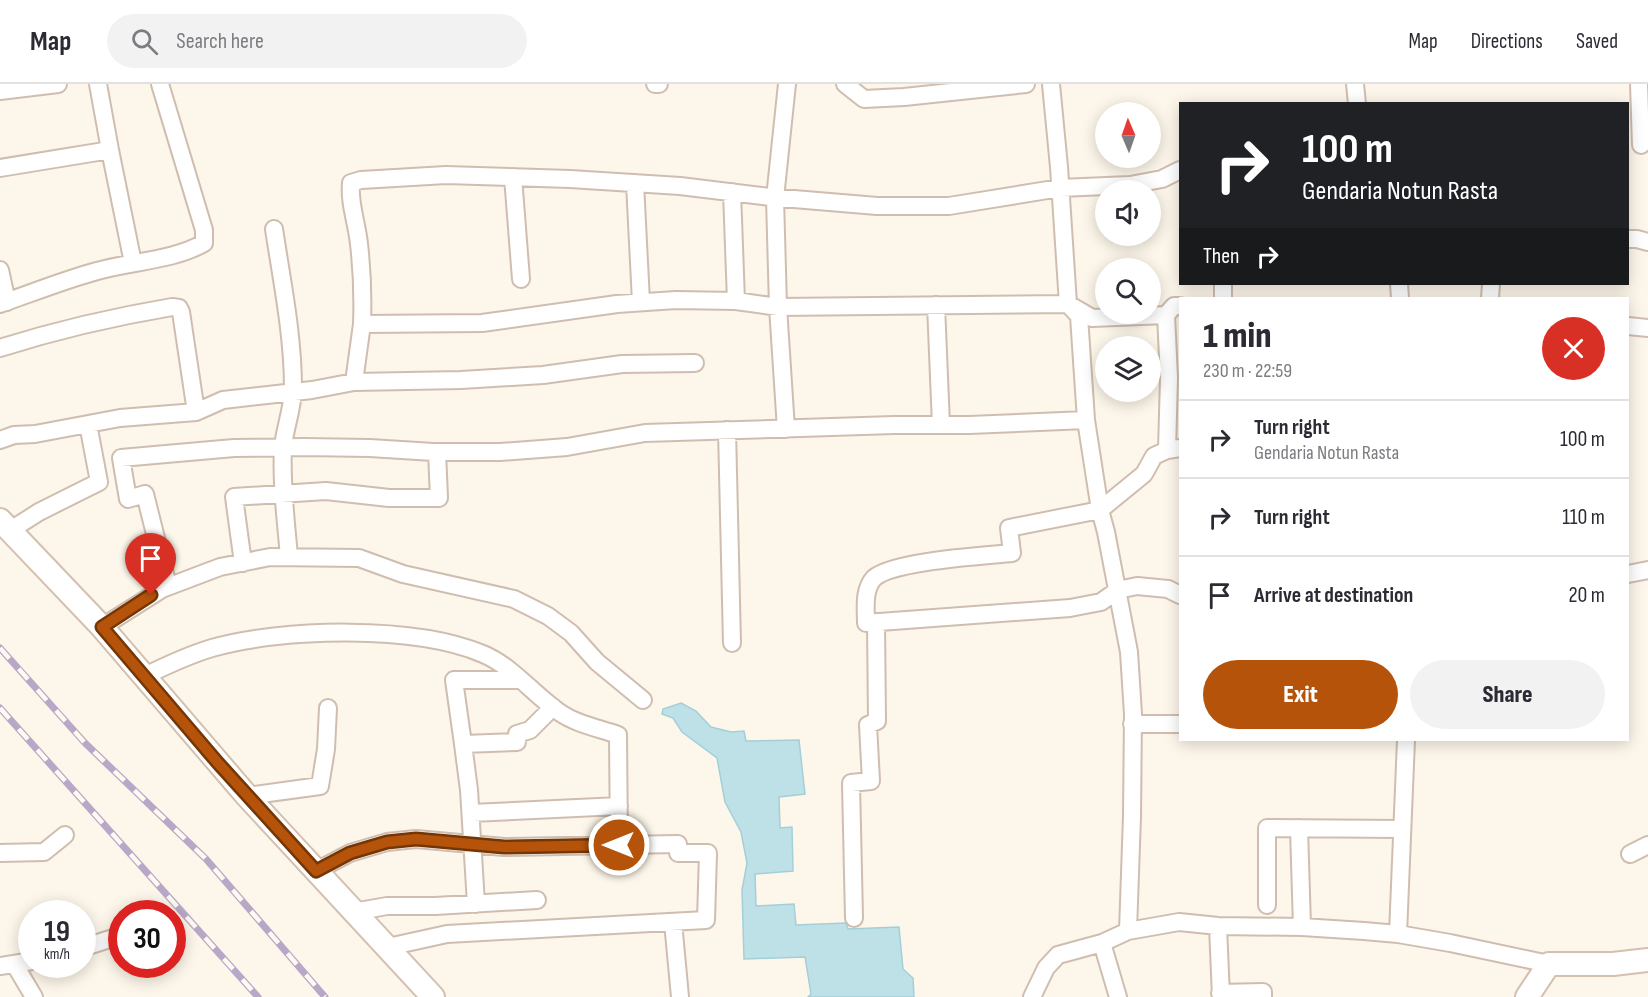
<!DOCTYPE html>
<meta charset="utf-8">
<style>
body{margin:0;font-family:"Sofia Sans Condensed",sans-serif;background:#f2f2f3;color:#2b2b33;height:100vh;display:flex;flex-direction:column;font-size:22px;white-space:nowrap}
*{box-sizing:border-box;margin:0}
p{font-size:20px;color:#7c7c81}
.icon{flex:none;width:33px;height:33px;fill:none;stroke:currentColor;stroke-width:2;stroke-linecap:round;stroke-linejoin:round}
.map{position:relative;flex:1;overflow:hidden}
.side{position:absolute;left:1179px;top:213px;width:450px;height:444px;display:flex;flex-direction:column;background:#fff;border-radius:0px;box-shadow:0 3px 15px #0003}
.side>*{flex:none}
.guide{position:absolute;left:1179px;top:18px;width:450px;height:183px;border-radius:0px;box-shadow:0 3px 15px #0003;background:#202124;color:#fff;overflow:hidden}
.needle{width:39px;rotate:358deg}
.tools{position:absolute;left:1095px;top:18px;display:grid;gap:12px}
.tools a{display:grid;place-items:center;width:66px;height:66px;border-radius:50%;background:#fff;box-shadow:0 3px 15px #0003;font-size:30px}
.speed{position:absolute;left:18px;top:816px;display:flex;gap:12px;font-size:30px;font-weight:700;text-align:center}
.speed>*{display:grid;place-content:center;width:78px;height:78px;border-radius:50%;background:#fff;box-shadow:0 3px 15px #0003;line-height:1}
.speed small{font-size:15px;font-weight:400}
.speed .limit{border:9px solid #d22;background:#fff;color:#111}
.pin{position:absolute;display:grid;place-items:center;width:51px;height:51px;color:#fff;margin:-62px -26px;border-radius:50% 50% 50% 0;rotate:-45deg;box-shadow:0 0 6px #0007}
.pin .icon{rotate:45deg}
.me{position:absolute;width:66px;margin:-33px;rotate:270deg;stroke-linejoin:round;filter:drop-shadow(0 0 4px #0008)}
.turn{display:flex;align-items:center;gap:21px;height:126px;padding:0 24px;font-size:27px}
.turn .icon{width:78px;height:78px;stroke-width:2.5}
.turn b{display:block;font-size:42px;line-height:51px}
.then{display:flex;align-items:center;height:57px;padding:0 24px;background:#0003;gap:12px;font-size:22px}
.round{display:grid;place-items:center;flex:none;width:63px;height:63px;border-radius:32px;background:#f2f2f3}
.head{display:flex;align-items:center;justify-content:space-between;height:102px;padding:0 24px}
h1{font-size:36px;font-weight:800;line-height:45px}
.action{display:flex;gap:12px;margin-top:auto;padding:12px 24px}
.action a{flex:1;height:69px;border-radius:36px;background:#b45309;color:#fff;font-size:24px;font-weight:800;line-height:69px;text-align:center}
.action a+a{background:#f2f2f3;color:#2b2b33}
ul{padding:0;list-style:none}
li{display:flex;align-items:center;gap:18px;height:78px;padding:0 24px;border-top:2px solid #e1e1e2}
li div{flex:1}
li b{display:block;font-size:22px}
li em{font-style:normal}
header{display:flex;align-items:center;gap:36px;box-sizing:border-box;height:84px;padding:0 30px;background:#fff;border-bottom:2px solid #e1e1e2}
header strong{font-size:28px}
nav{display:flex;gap:33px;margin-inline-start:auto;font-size:21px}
.search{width:420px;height:54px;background:#f2f2f3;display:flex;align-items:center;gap:15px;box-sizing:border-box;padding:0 21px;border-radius:33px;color:#7c7c81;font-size:22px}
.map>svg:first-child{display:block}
.water{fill:#bee0e7;stroke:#a4cfd9;stroke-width:1.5}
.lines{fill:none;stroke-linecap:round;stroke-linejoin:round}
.minor-casing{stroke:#cfbeaf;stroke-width:20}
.secondary-casing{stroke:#d5c0af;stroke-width:26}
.minor{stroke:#fff;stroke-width:16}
.secondary{stroke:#fff;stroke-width:22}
.rail-casing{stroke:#b9a7c8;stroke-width:7}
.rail{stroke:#fffaf1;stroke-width:4.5;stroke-dasharray:14;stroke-linecap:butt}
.route-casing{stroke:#753606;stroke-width:15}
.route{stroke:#b45309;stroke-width:10}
</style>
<header>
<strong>Map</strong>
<div class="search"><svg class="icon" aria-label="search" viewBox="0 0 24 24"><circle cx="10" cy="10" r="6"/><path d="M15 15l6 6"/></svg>Search here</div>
<nav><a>Map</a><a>Directions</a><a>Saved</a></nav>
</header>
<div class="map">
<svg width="1648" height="913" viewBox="0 0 1648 913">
<rect width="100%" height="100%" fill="#fdf6ea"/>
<!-- water -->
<path class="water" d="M681,619L696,627L711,643L731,648L744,647L746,657L799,656L805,710L779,713L780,744L792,743L793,787L755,790L756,822L794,820L796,841L846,839L848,845L899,843L903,885L913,894L914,913H808L811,910L805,873L744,875L742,806L747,779L741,748L725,718L717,674L682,648L673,634L662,630L663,625Z"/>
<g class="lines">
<!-- minor casing -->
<g class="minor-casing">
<path id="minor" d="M655,0H659
M845,0L864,15L904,13L1026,0
M1051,0L1059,83L1068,220L1079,232L1086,336L1100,426L1106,448L1129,568L1133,630L1132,732L1128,847L1179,838L1218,842L1302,843L1364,847L1398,850L1450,859L1549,880
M1355,0L1357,20
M1639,0L1641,61
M0,7L58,0
M110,66L133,179
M0,84L110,66L98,0
M513,93L521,195
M635,99L641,218
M732,108L736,217
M274,145C282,198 293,251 293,304C293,324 285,343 283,363C281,399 286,437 289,473
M1628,155H1637L1648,158
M0,186L7,218
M1399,200L1400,214
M1223,214V200
M1490,214L1491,200
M0,220C32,209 64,196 97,187C132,177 172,177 204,159V146L160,0
M936,221L941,341
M1166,231L1174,222H1180
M362,240C363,213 362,186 359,160C357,139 349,120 351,99L361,96L446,91L570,95L680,102L770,113L877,122H949L1060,104L1130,101L1162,95L1180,86
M1628,242L1648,244
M0,264C57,246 113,233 172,223L179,224L181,228L196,328
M354,298L461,296L543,291L622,280L695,279
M786,345L778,223L775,114L787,0
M727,346L732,559
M0,356L14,351L35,350L120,334L196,328L223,316L312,306L354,298L362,240L482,239L617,220L676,216L736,217L778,223L1068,220L1092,234L1166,231L1169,294L1167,366
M1180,364L1167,366L1154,372L1144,390L1100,426L1009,444L1012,469C983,472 893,477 874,494C863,506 866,525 866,539L1070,524L1101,518L1118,506L1137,502L1168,505L1180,511
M9,447L39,428L99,398L88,340
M243,479L234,413L326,407L389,414H439L437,368
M1628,490L1648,486
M168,502L145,410L128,415L121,374L234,364L304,363L370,364L433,368H500L567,363L645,349L894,341H969L1086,336
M102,543L162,505L220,483L270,473L359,474L403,490L514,515L548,532L571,549L597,578L643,616
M145,592C167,581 189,571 212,564C282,544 415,541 483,570C512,582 533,610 559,628C576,640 598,644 618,651L619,761
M1132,640H1180
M463,660L454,596H521
M247,712L320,702L326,665L328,624
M471,729L619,722
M1299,744L1302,843
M0,769L44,768L65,751
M1630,770L1648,761
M316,787L350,769L387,758L416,755L504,763L678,760V769H708L706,836L447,850L388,863
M476,820L469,706L463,660L517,658V650L530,646L553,623
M1267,821V744L1402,745
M353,828L387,822H435L537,816
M854,834L851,699L871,697L868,641L877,637L876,538
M673,838L680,913
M1218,842L1221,913
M1398,850L1406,656
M1102,859L1118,913
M82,864L122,851
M15,881L34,913
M0,882L32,877
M1220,909L1263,908V913
M1032,913L1046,884L1058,871L1102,859L1128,847"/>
</g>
<!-- secondary casing -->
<g class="secondary-casing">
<path id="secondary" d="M0,436L102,543L247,712L433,913
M1527,913L1549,880H1613L1648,876"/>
</g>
<!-- minor -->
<use href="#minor" class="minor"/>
<!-- secondary -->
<use href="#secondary" class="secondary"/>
<!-- rail casing -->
<g class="rail-casing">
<path id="rail" d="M0,564L85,659L206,775L325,913
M0,624L258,913"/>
</g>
<!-- rail -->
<use href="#rail" class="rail"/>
</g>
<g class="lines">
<!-- route casing -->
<g class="route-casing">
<path id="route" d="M151,511L102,543L218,679L316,787L350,769L387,758L416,755L504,763L619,761"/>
</g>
<!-- route -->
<use href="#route" class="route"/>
</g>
</svg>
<div class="tools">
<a><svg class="needle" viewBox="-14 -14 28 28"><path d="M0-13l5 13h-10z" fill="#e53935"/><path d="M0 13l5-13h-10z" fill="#7c7c81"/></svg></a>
<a><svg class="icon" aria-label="sound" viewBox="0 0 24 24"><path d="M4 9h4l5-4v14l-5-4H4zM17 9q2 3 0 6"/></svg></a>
<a><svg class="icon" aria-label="search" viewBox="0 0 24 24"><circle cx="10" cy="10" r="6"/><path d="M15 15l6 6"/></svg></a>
<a><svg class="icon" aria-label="layers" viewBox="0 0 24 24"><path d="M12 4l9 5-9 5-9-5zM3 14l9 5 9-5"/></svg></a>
</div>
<div class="speed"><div>19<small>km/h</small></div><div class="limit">30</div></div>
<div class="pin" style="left:151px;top:511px;background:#d93025"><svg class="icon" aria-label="arrive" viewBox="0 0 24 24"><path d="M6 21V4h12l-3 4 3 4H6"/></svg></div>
<svg class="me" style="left:619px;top:761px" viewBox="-20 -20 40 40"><circle r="17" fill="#b45309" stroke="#fff" stroke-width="3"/><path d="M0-11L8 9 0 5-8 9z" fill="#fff"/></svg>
<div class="guide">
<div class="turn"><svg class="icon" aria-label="right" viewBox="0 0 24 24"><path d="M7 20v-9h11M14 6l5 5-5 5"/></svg><div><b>100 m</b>Gendaria Notun Rasta</div></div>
<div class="then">Then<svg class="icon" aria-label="right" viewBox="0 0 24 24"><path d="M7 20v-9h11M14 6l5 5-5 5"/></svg></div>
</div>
<section class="side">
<div class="head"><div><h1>1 min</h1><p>230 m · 22:59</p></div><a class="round" style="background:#d93025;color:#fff"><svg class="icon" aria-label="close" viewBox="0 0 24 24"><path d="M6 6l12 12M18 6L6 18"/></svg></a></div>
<ul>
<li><svg class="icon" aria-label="right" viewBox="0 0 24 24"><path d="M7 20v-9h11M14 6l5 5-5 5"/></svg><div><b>Turn right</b><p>Gendaria Notun Rasta</p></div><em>100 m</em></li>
<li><svg class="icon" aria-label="right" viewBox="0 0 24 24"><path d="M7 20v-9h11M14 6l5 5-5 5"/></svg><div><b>Turn right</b></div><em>110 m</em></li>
<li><svg class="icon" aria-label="arrive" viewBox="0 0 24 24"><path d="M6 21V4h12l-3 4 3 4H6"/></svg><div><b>Arrive at destination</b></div><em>20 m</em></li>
</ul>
<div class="action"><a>Exit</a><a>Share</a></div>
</section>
</div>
